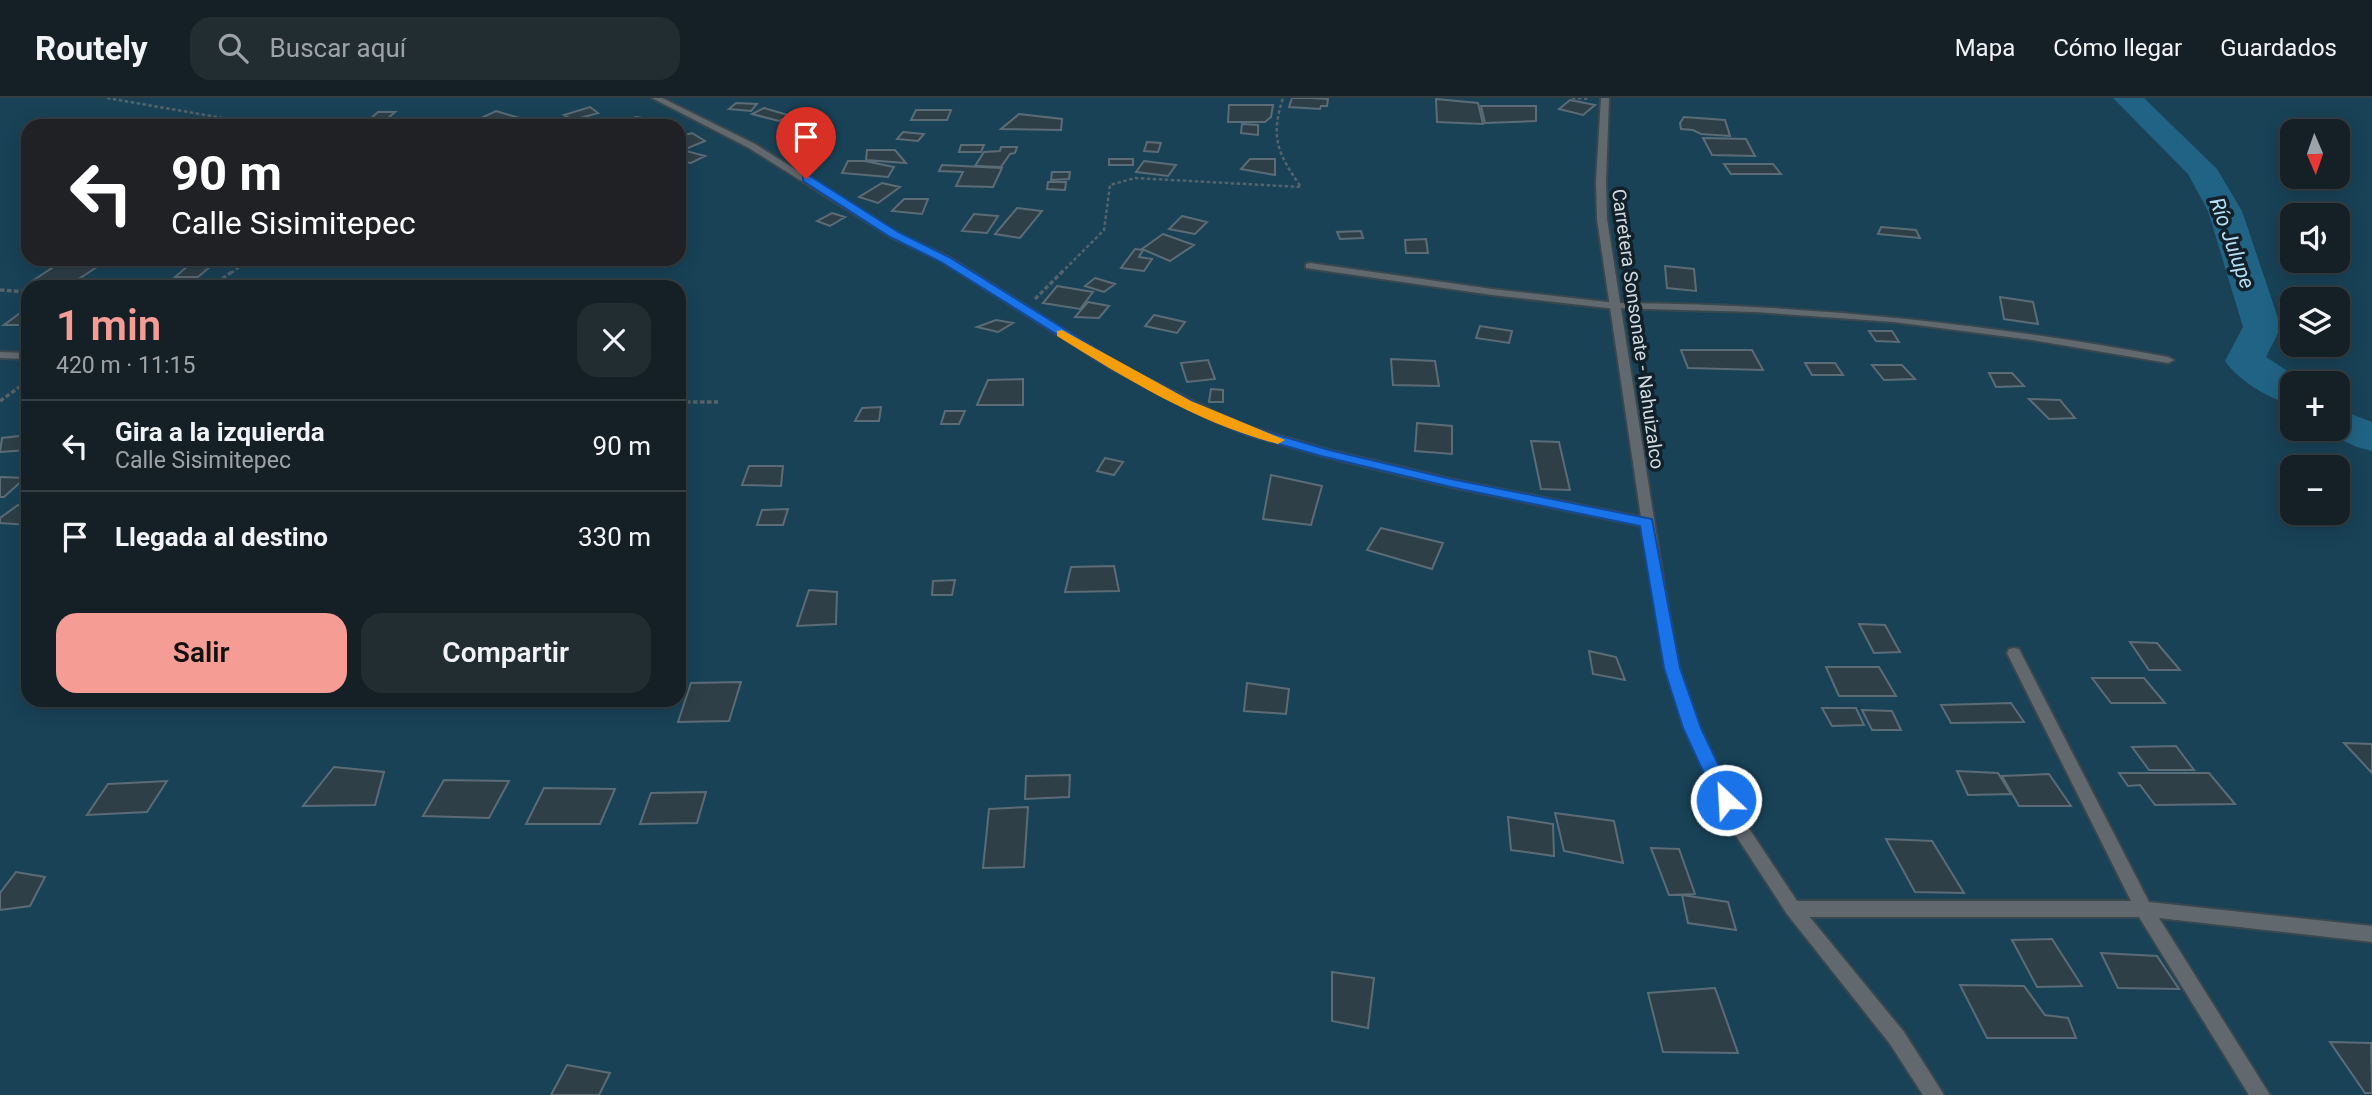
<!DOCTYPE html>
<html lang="es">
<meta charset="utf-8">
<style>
body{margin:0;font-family:Roboto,sans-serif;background:#222d32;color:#f1f3f6;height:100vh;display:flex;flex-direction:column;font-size:26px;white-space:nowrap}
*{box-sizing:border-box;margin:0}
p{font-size:23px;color:#9da3a7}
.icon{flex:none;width:38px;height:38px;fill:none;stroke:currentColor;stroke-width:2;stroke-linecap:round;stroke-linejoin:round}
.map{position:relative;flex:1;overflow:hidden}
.details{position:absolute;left:21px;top:182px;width:665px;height:427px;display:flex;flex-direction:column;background:#152026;border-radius:21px;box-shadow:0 4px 18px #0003,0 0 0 2px #343e43}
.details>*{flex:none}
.hud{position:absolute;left:21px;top:21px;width:665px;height:147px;border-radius:21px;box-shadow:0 4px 18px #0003,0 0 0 2px #343e43;background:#202124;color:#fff;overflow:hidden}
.needle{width:46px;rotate:178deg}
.buttons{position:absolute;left:2280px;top:21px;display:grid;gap:14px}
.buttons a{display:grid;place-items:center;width:70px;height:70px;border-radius:14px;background:#152026;box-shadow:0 4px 18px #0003,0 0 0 2px #343e43;font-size:35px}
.pin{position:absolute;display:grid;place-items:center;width:60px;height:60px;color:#fff;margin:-72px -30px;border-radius:50% 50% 50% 0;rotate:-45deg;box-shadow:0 0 7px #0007}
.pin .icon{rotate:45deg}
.me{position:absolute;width:77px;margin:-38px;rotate:335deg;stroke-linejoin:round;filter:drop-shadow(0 0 5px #0008)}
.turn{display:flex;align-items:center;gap:24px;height:147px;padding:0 35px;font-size:32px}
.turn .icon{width:91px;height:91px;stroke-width:2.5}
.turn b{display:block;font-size:49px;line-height:60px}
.round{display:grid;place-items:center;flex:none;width:74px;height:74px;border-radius:21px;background:#222d32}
.overview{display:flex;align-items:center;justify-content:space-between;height:119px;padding:0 35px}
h1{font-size:42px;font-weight:600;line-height:52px;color:#f59c94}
.cta{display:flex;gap:14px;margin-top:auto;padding:14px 35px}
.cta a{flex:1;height:80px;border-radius:21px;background:#f59c94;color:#111;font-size:28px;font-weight:600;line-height:80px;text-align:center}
.cta a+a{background:#222d32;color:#f1f3f6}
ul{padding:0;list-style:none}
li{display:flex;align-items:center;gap:21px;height:91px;padding:0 35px;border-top:2px solid #343e43}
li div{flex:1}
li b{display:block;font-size:26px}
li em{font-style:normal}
header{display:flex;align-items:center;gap:42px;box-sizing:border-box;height:98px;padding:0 35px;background:#152026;border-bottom:2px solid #343e43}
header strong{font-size:33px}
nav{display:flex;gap:38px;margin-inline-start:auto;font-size:24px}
.search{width:490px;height:63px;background:#222d32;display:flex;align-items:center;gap:18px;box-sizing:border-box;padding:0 24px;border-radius:21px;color:#9da3a7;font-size:26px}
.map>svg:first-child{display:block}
.green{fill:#194257;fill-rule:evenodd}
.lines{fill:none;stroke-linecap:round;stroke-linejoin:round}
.river{fill:#216384;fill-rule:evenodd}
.building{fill:#2f3f48;stroke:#5b6c76;stroke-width:2}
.service-casing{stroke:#39474f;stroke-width:4}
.minor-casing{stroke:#39474f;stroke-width:4}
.tertiary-casing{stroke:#39474f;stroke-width:4}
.path-far1{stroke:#55636a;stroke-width:2.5;stroke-dasharray:3.5 2.5;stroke-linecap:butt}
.path{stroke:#55636a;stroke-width:3.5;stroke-dasharray:4.5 2.5;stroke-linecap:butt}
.service{fill:#62696e;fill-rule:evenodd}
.minor{fill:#62696e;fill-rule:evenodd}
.tertiary{fill:#62696e;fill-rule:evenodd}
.route{fill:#1a73e8;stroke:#114b97;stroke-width:2}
.slow{fill:#f59e0b}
.labels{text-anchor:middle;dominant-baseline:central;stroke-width:7;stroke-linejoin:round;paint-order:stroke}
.far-street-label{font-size:19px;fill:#d2dbe1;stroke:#122129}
.far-water-label{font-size:21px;font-style:italic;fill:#b5def6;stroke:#122129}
</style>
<header>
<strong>Routely</strong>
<div class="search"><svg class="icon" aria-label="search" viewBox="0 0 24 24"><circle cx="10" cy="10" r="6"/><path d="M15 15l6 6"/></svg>Buscar aquí</div>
<nav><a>Mapa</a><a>Cómo llegar</a><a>Guardados</a></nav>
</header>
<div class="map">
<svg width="2372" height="997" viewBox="0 0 2372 997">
<rect width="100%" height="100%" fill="#1c2b33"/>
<!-- green -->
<path class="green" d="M0,0H2372V997H0ZM28,28H679V161H28ZM2292,33H2338V79H2292ZM2292,117H2338V163H2292ZM28,189H679V602H28ZM2292,201H2338V247H2292ZM2292,285H2338V331H2292ZM2292,369H2338V415H2292Z"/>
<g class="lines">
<!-- river -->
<path class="river" d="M2113,0H2144L2217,71L2242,113L2281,229L2266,259L2306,285H2292V306C2270,302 2238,282 2225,263L2243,229L2208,113L2188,76Z
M2338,311L2372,324V353L2357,349L2323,333L2322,331H2338Z"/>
</g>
<!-- building -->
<path class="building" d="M1292,0H1311L1328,1L1327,8H1321L1320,11L1289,9Z
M1436,1L1478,5L1483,26L1437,24Z
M1570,2L1595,7L1583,17L1559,11Z
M736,5L757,6L751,13L729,11Z
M1229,7H1273L1271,19L1265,24H1228Z
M1481,8H1536V23L1485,25Z
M590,9L598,15L573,22L564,17Z
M764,10L791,18L779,23L752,16Z
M916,12H951L947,22H911Z
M496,13L516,19L499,27L479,21Z
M378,14H395L386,22H369Z
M1019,16L1062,21L1061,32L1001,31Z
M635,19L659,22L649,28H624Z
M1684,19L1725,22L1730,38L1701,36L1693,32L1681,31L1680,25Z
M1242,26L1258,27V37L1241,35Z
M903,34L924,36L918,43L897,41Z
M692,35L705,43L688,50L679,46V39Z
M1703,40L1746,41L1755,58L1712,57Z
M1147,44L1161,45L1158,54L1144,53Z
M961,47H984L981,54H959Z
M1001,49H1017L1015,55L1010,56L1001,69L975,68L984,54L1000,53Z
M679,51L705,58L691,65L679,63Z
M867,52H895L906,65L866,62Z
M1109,61H1133V67H1109Z
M1250,61H1275V77L1241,71Z
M848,63H865L894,69L888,79L842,75Z
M1144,63L1176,67L1168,78L1136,74Z
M1724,66H1773L1781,76H1731Z
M942,67L1002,70L993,89L956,88L963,74L939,73Z
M1052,74H1070L1069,81L1051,82Z
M1048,84H1066L1065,92L1047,91Z
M882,85L900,89L878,105L859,99Z
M904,101H928L922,116L892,113Z
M1017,110L1042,113L1020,140L995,136Z
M832,115L845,119L830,128L817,123Z
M974,116L998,118L987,135L962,133Z
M1182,118L1207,124L1195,136L1169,131Z
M1881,129L1916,132L1920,140L1878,136Z
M1361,133L1363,140L1340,141L1337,134Z
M1163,136L1194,147L1170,163L1142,151Z
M1426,141L1428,155H1406L1405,142Z
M1135,151L1143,152L1139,159L1152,161L1144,173L1121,170Z
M196,161H219L198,179H175Z
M61,164L100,167L74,184L34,182Z
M1665,168L1694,171L1696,193L1667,190Z
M1095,180L1115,186L1104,194L1085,188Z
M1057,188L1093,194L1080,211L1043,205Z
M2000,199L2033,204L2038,226L2004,221Z
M1088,204L1109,208L1099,220L1075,219Z
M28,209V227H4Z
M1154,217L1185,224L1177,235L1145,228Z
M996,222L1013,225L998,234L977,229Z
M1480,228L1512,233L1509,245L1476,240Z
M1869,233H1892L1899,244L1876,243Z
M1681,252H1752L1763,272L1688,270Z
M1391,261L1435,263L1439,288L1393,287Z
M1208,262L1215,281L1187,284L1181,265Z
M1805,265H1835L1843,277H1812Z
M1872,267H1902L1915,281L1884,282Z
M1989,275H2012L2024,288L1996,289Z
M1023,281V307H977L988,282Z
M1211,291L1223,292V304H1209Z
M2029,301L2060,302L2075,320L2049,321Z
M881,309L879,323H855L862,310Z
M945,313H965L959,326H941Z
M1417,325L1452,328V356L1415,353Z
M28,337V352L0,354L2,340Z
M1531,343L1559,344L1570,392L1541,391Z
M1105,360L1123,364L1114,377L1097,373Z
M749,368H783L781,388L742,387Z
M1271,377L1322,388L1311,427L1263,421Z
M0,379L25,380L4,399H0Z
M18,407L28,409V427L0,425V420Z
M788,411L783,427H757L762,412Z
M1381,430L1443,445L1432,471L1367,452Z
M1114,468L1119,493L1065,494L1071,469Z
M955,482L952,497H932L933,483Z
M809,492L837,494L836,526L797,528Z
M1859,526L1885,527L1900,554L1874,555Z
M2130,544L2157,545L2180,572H2149Z
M1589,553L1616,559L1625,582L1593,576Z
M1826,569H1879L1896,598H1839Z
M2092,580H2144L2165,605H2111Z
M741,584L729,623L678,624L691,585Z
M1247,585L1289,591L1286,616L1244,613Z
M2011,605L2024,624L1951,625L1941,607Z
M1822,610H1856L1864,627L1832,628Z
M1862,612L1892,613L1901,632H1872Z
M2344,645L2372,646V675Z
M2176,648L2194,672H2149L2132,649Z
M334,669L384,674L375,707L303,708Z
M1957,673L1998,675L2011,696L1968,697Z
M2119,675H2209L2235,706L2155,707L2140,687L2128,688Z
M2049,676L2071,708H2019L2002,678Z
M1070,677L1069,699L1025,701L1026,678Z
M444,682L509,683L489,720L423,718Z
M167,683L147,714L87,717L108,686Z
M544,690L615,691L600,726H526Z
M706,694L697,725L640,726L651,695Z
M1028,709L1024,769L983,770L989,711Z
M1555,715L1614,723L1623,765L1564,753Z
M1508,719L1553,726L1554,758L1511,752Z
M1886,741L1932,743L1964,795L1915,794Z
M1651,750L1679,751L1695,796L1669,797Z
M16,774L45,779L30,808L0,812V795Z
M1682,797L1728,804L1736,832L1688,825Z
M2052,841L2082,888L2037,889L2012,842Z
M2101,855L2157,858L2179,891L2118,890Z
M1332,874L1374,880L1368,930L1332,923Z
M1960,887L2024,888L2045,917L2068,920L2076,940H1987Z
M1715,890L1738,955L1663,954L1648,895Z
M2330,944L2371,945L2372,995H2365Z
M567,967L610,975L599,997H551Z"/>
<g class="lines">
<!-- service casing -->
<g class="service-casing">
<path id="service" d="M1616,205C1802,206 1985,225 2168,259L2174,262L2168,265L2032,242L1894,224L1755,214L1612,210L1611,208Z"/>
</g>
<!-- minor casing -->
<g class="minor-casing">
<path id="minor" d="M1310,165L1492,191L1616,205L1621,208L1616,211L1492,197L1306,170V166Z
M0,254L28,255V261L0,260Z
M2014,550L2019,551L2021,555L2149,804L2372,828V844L2159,820L2270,997H2249L2139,819H1793L1787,816L1784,811L1787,806L1793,803H2131L2007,555L2009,551Z"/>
</g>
<!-- tertiary casing -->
<g class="tertiary-casing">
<path id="tertiary" d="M652,0H662L755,46L897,135L949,159L1118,266L1219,316L1253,330L1329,352L1451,381L1641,419L1597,121L1596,83L1601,0H1609L1606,83L1607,121L1666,498L1679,570L1700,630L1744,723L1799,806L1904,934L1944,997H1923L1890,946L1787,816L1729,727L1684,630L1665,570L1642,428L1451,389L1326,359L1245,336L1211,322L1110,270L941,163L891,139L749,50Z"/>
</g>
<!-- path-far1 -->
<path class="path-far1" d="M107,0L269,28
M1572,0L1590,1
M231,175L250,161
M1061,175L1104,132L1110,87L1135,80L1301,89C1278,56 1270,40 1283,0"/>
<!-- path -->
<path class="path" d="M211,189L233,173
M0,192L28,194
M1035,201L1063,173
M0,303L28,283
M679,304H718"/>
<!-- service -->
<use href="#service" class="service"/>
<!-- minor -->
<use href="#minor" class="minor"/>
<!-- tertiary -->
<use href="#tertiary" class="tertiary"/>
</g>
<!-- route -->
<path class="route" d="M803,78H810L898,134L949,159L1119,265L1205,310L1254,330L1329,352L1451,381L1652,421L1680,570L1701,630L1735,702L1732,708L1726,710L1719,708L1683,630L1664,570L1640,428L1451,389L1321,358L1244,336L1196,315L1110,270L941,164L890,139L803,83Z"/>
<!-- slow -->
<path class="slow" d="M1062,232L1191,303L1285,342L1278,346C1200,326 1126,281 1057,238V233Z"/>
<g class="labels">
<!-- far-street labels -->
<g class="far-street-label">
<text transform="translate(1638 231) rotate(82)">Carretera Sonsonate - Nahuizalco</text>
</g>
<!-- far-water labels -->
<g class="far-water-label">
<text transform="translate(2232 145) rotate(70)">Río Julupe</text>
</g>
</g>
</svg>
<div class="buttons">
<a><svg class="needle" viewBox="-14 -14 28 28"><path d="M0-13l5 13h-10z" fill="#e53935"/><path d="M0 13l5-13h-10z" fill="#9da3a7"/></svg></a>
<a><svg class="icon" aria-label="sound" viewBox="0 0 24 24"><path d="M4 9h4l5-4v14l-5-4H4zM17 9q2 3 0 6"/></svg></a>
<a><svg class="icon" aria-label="layers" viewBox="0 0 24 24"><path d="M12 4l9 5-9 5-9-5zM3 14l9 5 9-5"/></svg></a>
<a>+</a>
<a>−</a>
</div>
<div class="pin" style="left:806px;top:81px;background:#d93025"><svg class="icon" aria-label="arrive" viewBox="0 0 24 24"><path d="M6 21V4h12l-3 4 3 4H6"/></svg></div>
<svg class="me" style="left:1726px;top:702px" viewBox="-20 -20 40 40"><circle r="17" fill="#1a73e8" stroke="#fff" stroke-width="3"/><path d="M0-11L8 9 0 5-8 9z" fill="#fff"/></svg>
<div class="hud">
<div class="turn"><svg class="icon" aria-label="left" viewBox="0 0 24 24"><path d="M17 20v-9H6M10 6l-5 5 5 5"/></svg><div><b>90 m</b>Calle Sisimitepec</div></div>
</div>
<section class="details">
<div class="overview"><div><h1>1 min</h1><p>420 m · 11:15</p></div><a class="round"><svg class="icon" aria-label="close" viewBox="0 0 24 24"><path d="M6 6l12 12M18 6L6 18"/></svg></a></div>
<ul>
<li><svg class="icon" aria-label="left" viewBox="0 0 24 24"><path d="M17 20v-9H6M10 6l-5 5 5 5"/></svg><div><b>Gira a la izquierda</b><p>Calle Sisimitepec</p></div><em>90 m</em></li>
<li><svg class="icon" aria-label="arrive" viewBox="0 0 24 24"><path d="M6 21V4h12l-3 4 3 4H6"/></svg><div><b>Llegada al destino</b></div><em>330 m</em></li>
</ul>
<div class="cta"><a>Salir</a><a>Compartir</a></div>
</section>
</div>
